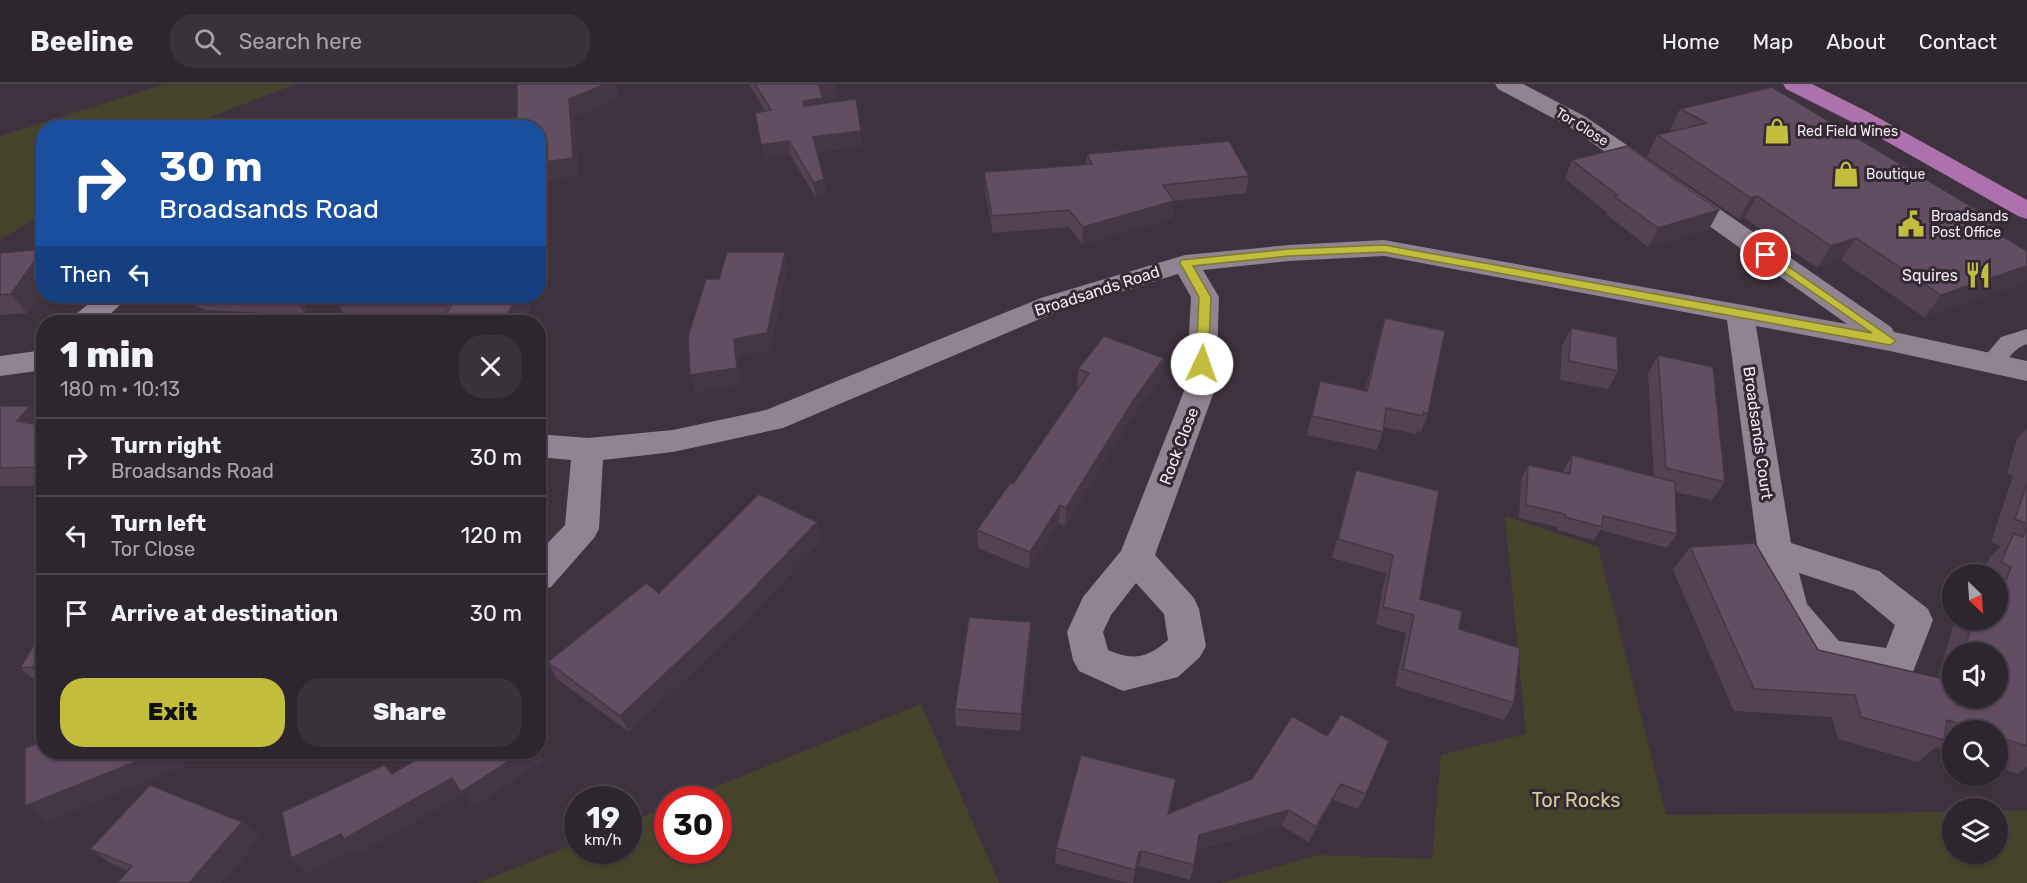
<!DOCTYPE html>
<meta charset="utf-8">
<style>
body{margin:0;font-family:Rubik,sans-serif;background:#3a323a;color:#f1f3f6;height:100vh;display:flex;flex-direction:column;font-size:22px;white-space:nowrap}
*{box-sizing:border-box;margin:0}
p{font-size:20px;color:#a7a5aa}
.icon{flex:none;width:33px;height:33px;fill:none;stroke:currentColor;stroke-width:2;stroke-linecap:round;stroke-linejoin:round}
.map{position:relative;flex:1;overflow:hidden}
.details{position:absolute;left:36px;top:231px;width:510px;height:444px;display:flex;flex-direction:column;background:#2e262e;border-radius:24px;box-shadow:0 2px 4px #0004,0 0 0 2px #49434a}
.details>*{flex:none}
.banner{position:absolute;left:36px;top:36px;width:510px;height:183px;border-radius:24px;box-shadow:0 2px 4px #0004,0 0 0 2px #49434a;background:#1a4fa0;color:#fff;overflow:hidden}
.needle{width:39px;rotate:155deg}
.buttons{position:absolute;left:1942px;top:480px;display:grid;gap:12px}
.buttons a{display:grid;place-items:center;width:66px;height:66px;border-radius:50%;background:#2e262e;box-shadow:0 2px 4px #0004,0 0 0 2px #49434a;font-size:30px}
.speed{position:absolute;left:564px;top:702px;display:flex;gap:12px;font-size:30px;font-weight:700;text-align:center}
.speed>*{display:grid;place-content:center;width:78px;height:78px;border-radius:50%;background:#2e262e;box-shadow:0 2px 4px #0004,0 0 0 2px #49434a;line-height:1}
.speed small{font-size:15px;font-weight:400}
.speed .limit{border:9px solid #d22;background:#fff;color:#111}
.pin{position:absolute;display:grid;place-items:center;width:51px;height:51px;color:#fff;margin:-26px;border:3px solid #fff;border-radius:50%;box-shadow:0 2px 6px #0007}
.me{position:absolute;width:66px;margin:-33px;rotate:3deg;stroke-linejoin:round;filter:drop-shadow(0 0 4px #0008)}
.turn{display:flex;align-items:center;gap:21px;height:126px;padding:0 24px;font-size:27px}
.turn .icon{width:78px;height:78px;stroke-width:2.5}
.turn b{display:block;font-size:42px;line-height:51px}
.then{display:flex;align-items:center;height:57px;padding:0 24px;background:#0003;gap:12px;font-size:22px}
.round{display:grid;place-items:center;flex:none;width:63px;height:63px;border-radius:24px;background:#3a323a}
.headline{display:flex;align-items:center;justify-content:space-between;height:102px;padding:0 24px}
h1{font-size:36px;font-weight:800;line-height:45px}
.action{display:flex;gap:12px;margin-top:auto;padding:12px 24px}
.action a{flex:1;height:69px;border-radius:24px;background:#c3bd3e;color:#111;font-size:24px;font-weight:800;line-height:69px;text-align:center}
.action a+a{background:#3a323a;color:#f1f3f6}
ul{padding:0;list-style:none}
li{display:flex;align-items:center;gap:18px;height:78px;padding:0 24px;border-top:2px solid #49434a}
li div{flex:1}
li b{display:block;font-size:22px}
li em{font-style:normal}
header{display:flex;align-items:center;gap:36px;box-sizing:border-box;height:84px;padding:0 30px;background:#2e262e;border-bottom:2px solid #49434a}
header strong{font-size:28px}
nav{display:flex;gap:33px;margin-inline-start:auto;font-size:21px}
.search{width:420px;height:54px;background:#3a323a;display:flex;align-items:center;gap:15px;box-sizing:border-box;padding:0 21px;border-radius:24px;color:#a7a5aa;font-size:22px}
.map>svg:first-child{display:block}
.green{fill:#45442a}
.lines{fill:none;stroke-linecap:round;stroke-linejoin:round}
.service{fill:#918391;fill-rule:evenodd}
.minor{fill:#918391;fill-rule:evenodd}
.primary{fill:#ad72ad;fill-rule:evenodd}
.wall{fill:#544254;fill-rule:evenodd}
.shaded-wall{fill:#453645}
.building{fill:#624d62;stroke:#453645;stroke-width:1.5}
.route{fill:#c3bd3e;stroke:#7f7b28;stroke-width:1.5}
.labels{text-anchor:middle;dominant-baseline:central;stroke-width:6;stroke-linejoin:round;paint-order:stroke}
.far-street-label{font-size:14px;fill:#f3ebf3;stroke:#342833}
.far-poi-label{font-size:14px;fill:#f3ebf3;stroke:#342833;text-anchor:start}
.poi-label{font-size:16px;fill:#f3ebf3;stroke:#342833;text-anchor:end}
.street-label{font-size:16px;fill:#f3ebf3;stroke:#342833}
.near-park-label{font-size:20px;fill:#cecd96;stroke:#342833}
</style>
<header>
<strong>Beeline</strong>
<div class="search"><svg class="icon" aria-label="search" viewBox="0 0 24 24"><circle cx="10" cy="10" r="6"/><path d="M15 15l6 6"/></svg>Search here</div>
<nav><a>Home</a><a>Map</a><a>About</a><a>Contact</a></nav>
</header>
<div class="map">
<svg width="2027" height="799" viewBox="0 0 2027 799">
<rect width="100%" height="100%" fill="#3e323e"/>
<!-- green -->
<path class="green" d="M166,0H296L210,33L191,43L44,44L43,129L0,156V52Z
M1505,432L1598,463L1666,731L1953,728V770H1998V727H2027V799H1221L1318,771L1432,775L1441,671L1526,650Z
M921,620L999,799H478L577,759L578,766H628L629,738L667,723L668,766H718V716L685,715Z"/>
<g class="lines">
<!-- service -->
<path class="service" d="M2027,245V260C2007,266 2005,291 1983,284L1979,279L2001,253Z"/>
<!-- minor -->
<path class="minor" d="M1495,0H1523L1586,33L1891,243L1894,248L2027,277V297L1890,267L1756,242L1791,459L1879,487L1928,525L1933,536L1911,593L1898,598L1828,587L1815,582L1778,537L1773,526L1758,468L1727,236L1384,172L1289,177L1203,186L1219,213L1216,302L1155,471L1194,514L1199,525L1206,562L1200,573L1178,593L1123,607L1079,587L1073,576L1067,548L1083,513L1121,467L1186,302L1191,213L1178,190L1061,226L783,344L673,368L603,376L599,445L594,454L551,503L538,507V469L565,441L571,376L538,373V350L588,354L673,346L766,326L1041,214L1185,171L1289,161L1384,156L1847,240L1570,43L1498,5ZM1799,489L1854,507L1895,541L1886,564L1839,557L1807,520ZM1136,499L1164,530L1168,556C1148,574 1132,577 1108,566L1103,548L1111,531Z
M98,212H129L102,238H71L75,231Z
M44,266V286L0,292V272Z"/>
<!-- primary -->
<path class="primary" d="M1783,0H1812L1868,28L2027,116V135L2018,132L1852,38L1786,5Z"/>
</g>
<!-- wall -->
<path class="wall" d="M749,0H835L837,14L823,16L824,20L862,61L817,68L824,95L826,110L816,114L791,72L764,75L755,29L765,27Z
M1680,25L1993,147L2025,199L1924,233L1841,176L1817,184L1745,134L1739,135L1647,73L1657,51L1673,47L1670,46Z
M1087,70L1249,92L1246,109L1174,117L1172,134L1082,160L1069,143L993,149L985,105L984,88L1086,81Z
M1572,76L1719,126L1709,145L1648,163L1606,130L1607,128L1565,95Z
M0,169L27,229L0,231Z
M171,212H298L306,225L305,231L206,226Z
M345,212L531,223L521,238H348L339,222Z
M1385,234L1428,330L1421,348L1417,347L1416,350L1384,343L1377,366L1307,351L1320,297L1365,306Z
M1571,244L1618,287L1608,305L1560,296L1562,262Z
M1658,271L1725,398L1712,416L1675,408L1677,450L1667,464L1600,446L1594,456L1557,446L1558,443L1519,434L1521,395L1528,381L1564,389V385L1572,371L1654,393L1648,290Z
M1164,274L1162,292L1131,335L1065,442L1059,439L1029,485L978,464L977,446L1013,400L1079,304L1077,303L1078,285Z
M0,322H30L44,337V402H0Z
M2027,344V683L2018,690L1998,683V646H1953V668L1936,663L1918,678L1838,655L1832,633L1734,627L1673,486L1690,463L1818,566L1938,594L1955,536H1998V490H1982L1990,473L2001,462L1991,458L2013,392L2007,389L2017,355ZM1953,568H1998L1953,614Z
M1356,386L1420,515L1459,545L1514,619L1504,636L1395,602L1406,549L1376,540L1386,489L1332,474L1350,405Z
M817,438L821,457L742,541L629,648L557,595L548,578L659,509Z
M44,544V601H41L20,584Z
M1031,556L1020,647L956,642L955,625Z
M1327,652L1366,710L1358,725L1333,716L1309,758L1282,742L1197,766L1194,781L1190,796L1139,782L1136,783L1133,799H1127L1055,779L1056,764L1168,730L1252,695Z
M242,738L260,753L221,799H117L128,787L112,780L90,765Z"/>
<!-- shaded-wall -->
<path class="shaded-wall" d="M606,0H616L620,14L574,33L579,92L538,98V79L569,15Z
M831,0H835L837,14L823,16L825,29L805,31L803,17L819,2Z
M861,47L862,61L815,68L813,53Z
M789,57L791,72L764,75L761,61Z
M824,95L826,110L816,114L814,99Z
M1757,112L1745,134L1739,135L1751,114Z
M1174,117L1172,134L1082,160L1083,143Z
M1719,126L1709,145L1648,163L1658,144Z
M1999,139L1982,161L1987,143Z
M1856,154L1841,176L1817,184L1831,162Z
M43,165L44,205L27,229L11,210Z
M785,168L788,184L770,266L738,272L741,301L695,308L690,291Z
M2027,182V196L2025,199L1924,233L1941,211Z
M294,212H298L306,225L305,231Z
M519,212H526L531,223L521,238H502Z
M1164,274L1162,292L1131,335L1065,442L1066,424L1133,317Z
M30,322L44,337V345L17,337Z
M1060,421L1059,439L1029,485L1030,468Z
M817,438L821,457L742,541L629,648L620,632Z
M1031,538V556L1020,647L1021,630Z
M538,666L545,676L473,723L463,710L360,770L355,766L307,789L291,774L452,694L523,668H538Z
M160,668H185L186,681L48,738L25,722Z
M1341,700L1333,716L1309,758L1316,743Z
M1289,726L1282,742L1195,766L1199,751Z
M242,738L260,753L221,799H189Z
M1142,767L1139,782L1136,783L1139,768Z"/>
<!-- building -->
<path class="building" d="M517,0H606L569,15L573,74L538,79V44H517Z
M755,0H831L819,2L823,14L803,17L804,22L856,15L861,47L813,53L824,95L814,99L789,57L761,61L755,29L771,26Z
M1772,3L1999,139L1987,143L2027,167V182L1941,211L1856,154L1831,162L1757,112L1751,114L1657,51L1707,39L1680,25Z
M1229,57L1249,92L1163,101L1174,117L1083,143L1069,126L992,132L984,88L1092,80L1087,70Z
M1627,62L1719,126L1658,144L1614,112L1617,111L1572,76Z
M43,165L11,210L0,211V169Z
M727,168H785L767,249L734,255L737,284L690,291L688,252L706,195H719Z
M345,212H519L502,238L442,235L451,222H339Z
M1385,234L1445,247L1428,330L1423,328V332L1386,324L1383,348L1312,332L1320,297L1367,307Z
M1571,244L1617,253L1618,287L1569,277Z
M1104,252L1164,274L1133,317L1066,424L1060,421L1030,468L977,446L1010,399L1013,400L1089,289L1078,285Z
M1658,271L1713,283L1725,398L1666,384Z
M0,322H30L17,337L44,342V383L0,384Z
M1572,371L1675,398L1677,450L1603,432L1602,443L1565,433V430L1526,421L1528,381L1570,390Z
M1356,386L1439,407L1420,515L1462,527L1459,545L1520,564L1514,619L1403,585L1414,531L1383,523L1393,471L1338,455Z
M2027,398V440L2015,435Z
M759,410L817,438L736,523L620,632L548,578L646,499L659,509Z
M2027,442V662L1998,653V646H1979L1947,636L1944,656L1861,633L1855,611L1754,605L1690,463L1755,459L1818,566L1953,597V614H1998V568H1964L1973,536H1998V516L2011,483L2001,478L2014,449L2023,453Z
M969,533L1031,538L1021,630L955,625Z
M44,544V582L20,584Z
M1341,630L1389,657L1366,710L1341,700L1316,743L1289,726L1199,751L1194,781L1142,767L1139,768L1135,786L1056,764L1081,671L1176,695L1168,730L1252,695L1292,632L1327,652Z
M44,657V668H160L25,722V664Z
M429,668H523L461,708L452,694L344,755L341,750L291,774L282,728L384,681L392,690Z
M150,701L242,738L189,799H117L132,782L90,765Z"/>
<!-- route -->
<path class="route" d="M1384,161L1872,249L1762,173L1761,171L1766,167L1896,257L1890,261L1384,168L1289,172L1193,182L1211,213L1208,280L1207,283H1198L1196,280L1199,213L1180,179L1181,176L1289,165Z"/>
<!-- icons -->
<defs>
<g id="shop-bare" transform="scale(2.07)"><path d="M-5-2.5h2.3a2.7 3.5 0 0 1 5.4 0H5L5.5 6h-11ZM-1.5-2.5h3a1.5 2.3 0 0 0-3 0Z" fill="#c3bd3e" stroke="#342833" stroke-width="2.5" paint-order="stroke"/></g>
<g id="civic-bare" transform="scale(2.07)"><path d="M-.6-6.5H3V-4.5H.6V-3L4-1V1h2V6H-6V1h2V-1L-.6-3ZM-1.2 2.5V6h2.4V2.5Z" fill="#c3bd3e" stroke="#342833" stroke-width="2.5" paint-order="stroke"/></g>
<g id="restaurant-bare" transform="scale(2.07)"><path d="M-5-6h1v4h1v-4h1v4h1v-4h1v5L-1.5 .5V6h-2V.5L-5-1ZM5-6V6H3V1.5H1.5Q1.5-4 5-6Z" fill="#c3bd3e" stroke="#342833" stroke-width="2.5" paint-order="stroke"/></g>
</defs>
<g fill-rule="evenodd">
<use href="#shop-bare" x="1777" y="47"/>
<use href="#shop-bare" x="1846" y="90"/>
<use href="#civic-bare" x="1911" y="140"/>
<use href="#restaurant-bare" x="1978" y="191"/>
</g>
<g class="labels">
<!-- far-street labels -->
<g class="far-street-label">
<text transform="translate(1582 43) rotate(32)">Tor Close</text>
</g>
<!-- far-poi labels -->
<g class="far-poi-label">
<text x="1797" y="47">Red Field Wines</text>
<text x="1866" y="90">Boutique</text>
<text x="1931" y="132">Broadsands<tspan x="1931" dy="16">Post Office</tspan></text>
</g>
<!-- poi labels -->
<g class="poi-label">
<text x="1958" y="191">Squires</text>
</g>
<!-- street labels -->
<g class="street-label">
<text transform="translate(1097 207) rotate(-18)">Broadsands Road</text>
<text transform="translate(1758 349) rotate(82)">Broadsands Court</text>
<text transform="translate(1179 362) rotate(-69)">Rock Close</text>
</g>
<!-- near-park labels -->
<g class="near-park-label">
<text x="1576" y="716">Tor Rocks</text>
</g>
</g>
</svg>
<div class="buttons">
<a><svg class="needle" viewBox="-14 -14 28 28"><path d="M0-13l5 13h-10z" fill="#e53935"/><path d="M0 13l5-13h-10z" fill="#a7a5aa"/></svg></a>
<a><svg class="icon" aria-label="sound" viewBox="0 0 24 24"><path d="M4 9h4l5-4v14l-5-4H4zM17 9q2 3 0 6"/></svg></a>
<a><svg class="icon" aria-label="search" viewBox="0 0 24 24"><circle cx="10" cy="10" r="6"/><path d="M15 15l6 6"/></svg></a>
<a><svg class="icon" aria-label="layers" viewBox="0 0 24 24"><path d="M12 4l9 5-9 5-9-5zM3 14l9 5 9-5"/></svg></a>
</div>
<div class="speed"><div>19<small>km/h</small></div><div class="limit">30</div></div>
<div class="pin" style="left:1766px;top:171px;background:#d93025"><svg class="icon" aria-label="arrive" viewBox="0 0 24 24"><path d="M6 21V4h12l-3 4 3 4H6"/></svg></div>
<svg class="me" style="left:1202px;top:280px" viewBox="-20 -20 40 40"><circle r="19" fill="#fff"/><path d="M0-13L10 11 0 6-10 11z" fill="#c3bd3e"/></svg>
<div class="banner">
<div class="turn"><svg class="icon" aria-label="right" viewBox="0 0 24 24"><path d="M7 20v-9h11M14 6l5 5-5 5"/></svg><div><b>30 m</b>Broadsands Road</div></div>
<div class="then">Then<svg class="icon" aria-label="left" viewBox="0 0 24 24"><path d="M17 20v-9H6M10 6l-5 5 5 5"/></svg></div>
</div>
<section class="details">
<div class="headline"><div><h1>1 min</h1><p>180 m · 10:13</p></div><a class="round"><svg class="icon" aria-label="close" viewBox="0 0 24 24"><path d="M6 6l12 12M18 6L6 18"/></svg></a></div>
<ul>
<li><svg class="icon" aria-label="right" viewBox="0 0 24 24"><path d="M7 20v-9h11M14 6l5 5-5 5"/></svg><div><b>Turn right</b><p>Broadsands Road</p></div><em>30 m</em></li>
<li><svg class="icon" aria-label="left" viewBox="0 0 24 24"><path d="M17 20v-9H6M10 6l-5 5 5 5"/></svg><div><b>Turn left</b><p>Tor Close</p></div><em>120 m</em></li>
<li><svg class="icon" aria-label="arrive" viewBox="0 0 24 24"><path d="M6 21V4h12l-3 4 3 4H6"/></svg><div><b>Arrive at destination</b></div><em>30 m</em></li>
</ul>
<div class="action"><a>Exit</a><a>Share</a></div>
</section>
</div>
